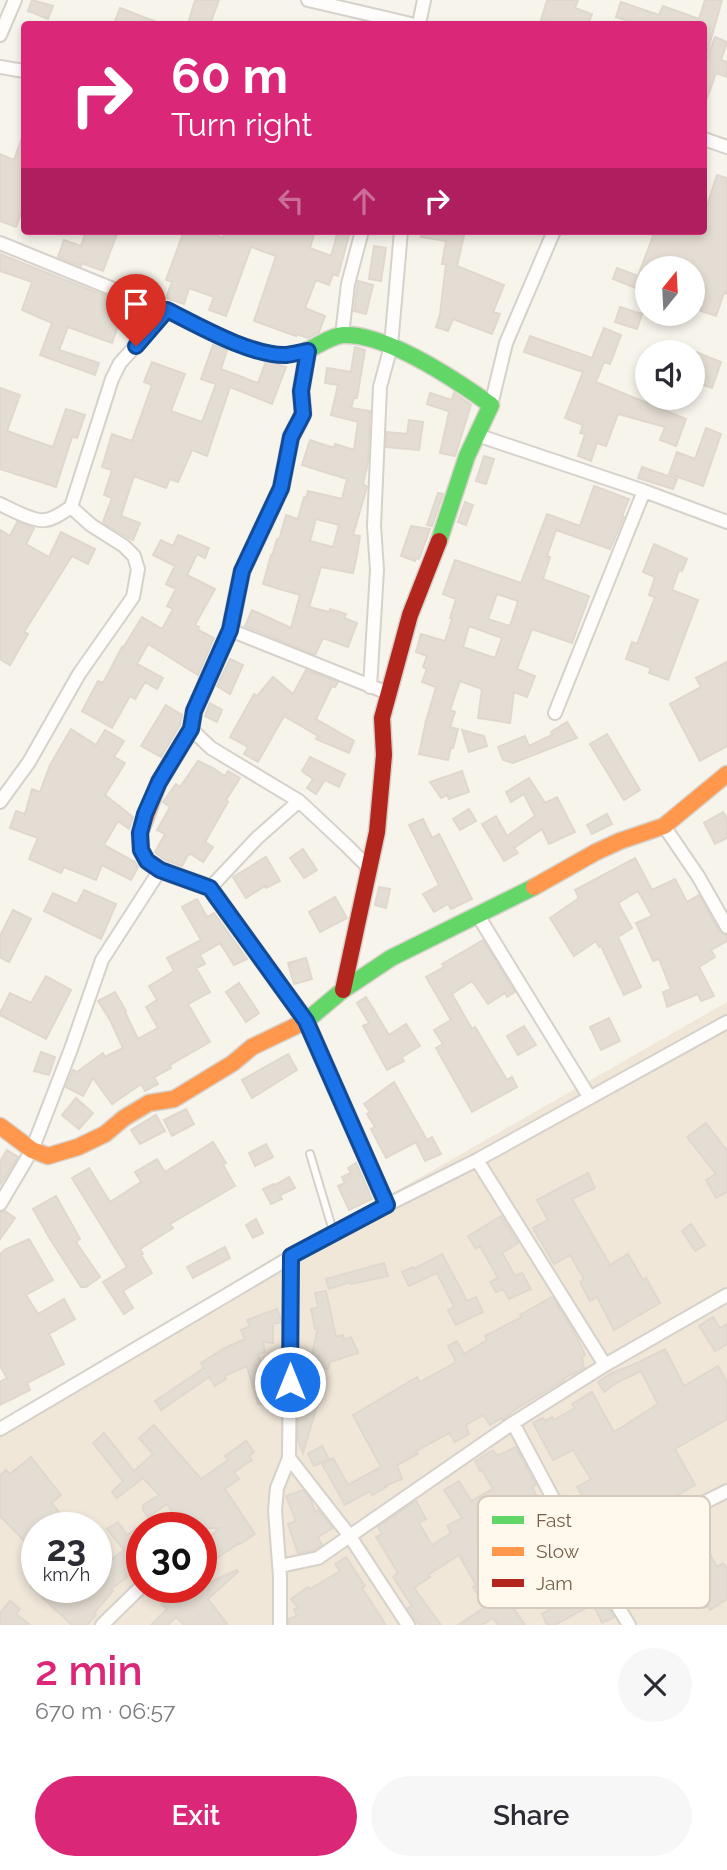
<!DOCTYPE html>
<meta charset="utf-8">
<style>
body{margin:0;font-family:Raleway,sans-serif;background:#f7f7f7;color:#2b2b33;height:100vh;display:flex;flex-direction:column;font-size:26px;white-space:nowrap}
*{box-sizing:border-box;margin:0}
p{font-size:23px;color:#7c7c81}
.icon{flex:none;width:38px;height:38px;fill:none;stroke:currentColor;stroke-width:2;stroke-linecap:round;stroke-linejoin:round}
.map{position:relative;height:1625px;overflow:hidden}
.sheet{display:flex;flex-direction:column;background:#fff;flex:1}
.sheet>*{flex:none}
.hud{position:absolute;left:21px;top:21px;width:686px;height:214px;border-radius:7px;box-shadow:0 4px 10px #0003;background:#db2777;color:#fff;overflow:hidden}
.needle{width:46px;rotate:18deg}
.buttons{position:absolute;left:635px;top:256px;display:grid;gap:14px}
.buttons a{display:grid;place-items:center;width:70px;height:70px;border-radius:50%;background:#fff;box-shadow:0 4px 10px #0003;font-size:35px}
.speed{position:absolute;left:21px;top:1512px;display:flex;gap:14px;font-size:35px;font-weight:700;text-align:center}
.speed>*{display:grid;place-content:center;width:91px;height:91px;border-radius:50%;background:#fff;box-shadow:0 4px 10px #0003;line-height:1}
.speed small{font-size:18px;font-weight:400}
.speed .limit{border:10px solid #d22;background:#fff;color:#111}
.pin{position:absolute;display:grid;place-items:center;width:60px;height:60px;color:#fff;margin:-72px -30px;border-radius:50% 50% 50% 0;rotate:-45deg;box-shadow:0 0 7px #0007}
.pin .icon{rotate:45deg}
.me{position:absolute;width:77px;margin:-38px;rotate:0deg;stroke-linejoin:round;filter:drop-shadow(0 0 5px #0008)}
.turn{display:flex;align-items:center;gap:24px;height:147px;padding:0 35px;font-size:32px}
.turn .icon{width:91px;height:91px;stroke-width:2.5}
.turn b{display:block;font-size:49px;line-height:60px}
.lanes{display:flex;align-items:center;height:66px;padding:0 35px;background:#0003;justify-content:center;gap:35px;direction:ltr}
.lanes .off{opacity:.35}
.round{display:grid;place-items:center;flex:none;width:74px;height:74px;border-radius:37px;background:#f7f7f7}
.summary{display:flex;align-items:center;justify-content:space-between;height:119px;padding:0 35px}
h1{font-size:42px;font-weight:600;line-height:52px;color:#db2777}
.action{display:flex;gap:14px;margin-top:auto;padding:14px 35px}
.action a{flex:1;height:80px;border-radius:42px;background:#db2777;color:#fff;font-size:28px;font-weight:600;line-height:80px;text-align:center}
.action a+a{background:#f7f7f7;color:#2b2b33}
.map>svg:first-child{display:block}
.residential{fill:#f0e7d9;fill-rule:evenodd}
.building{fill:#e4ddd3;stroke:#e0d8ce;stroke-width:2;fill-rule:evenodd}
.lines{fill:none;stroke-linecap:round;stroke-linejoin:round}
.lane-casing{stroke:#d6d1ca;stroke-width:10}
.street-casing{stroke:#d6d1ca;stroke-width:16}
.fast-casing{stroke:#d7d1c9;stroke-width:19}
.slow-casing{stroke:#d7d1c9;stroke-width:19}
.jam-casing{stroke:#d7d1c9;stroke-width:19}
.lane{stroke:#fefdfc;stroke-width:6}
.street{stroke:#fefdfc;stroke-width:12}
.fast{stroke:#63d668;stroke-width:16}
.slow{stroke:#ff974d;stroke-width:16}
.jam{stroke:#b3261e;stroke-width:16}
.route-casing{stroke:#114b97;stroke-width:18}
.route{stroke:#1a73e8;stroke-width:12}
.key{fill:#fff9ed;stroke:#d6cabd;stroke-width:2}
.key-label{font-size:19px;fill:#755e4c}
</style>
<div class="map">
<svg width="727" height="1625" viewBox="0 0 727 1625">
<rect width="100%" height="100%" fill="#f7f4ec"/>
<!-- residential -->
<path class="residential" d="M727,1002V1625H0V1425L323,1233ZM37,1528H96V1587H37ZM142,1528H201V1587H142Z"/>
<!-- building -->
<path class="building" d="M32,0L53,6L48,19L28,11Z
M195,0H219L210,24H188Z
M547,0H578L575,8L592,14L588,24H554L541,20Z
M705,0H722L707,53H704V24H638L616,17L621,2L659,15L663,6L699,19Z
M120,8L159,23L158,24H114Z
M715,37L727,42L721,60L727,62V77L716,73L705,104L704,67Z
M23,135H24V204L16,227L0,221V154L14,160Z
M717,175L727,178V294L724,293L716,316L693,308V268H648V293L613,279L617,268L638,276L655,231H696L704,233V215Z
M86,231H118L103,271L82,263L81,266L58,257L64,240L81,246Z
M184,231H205L223,238L225,231H315L310,248L331,256L338,231H350L338,276L333,274L329,285L316,280L305,308L325,316L319,332L308,338L296,334V336L254,321L276,256L251,247L226,316L209,310L214,297L189,288L184,304L166,298L172,282L166,280Z
M422,231H465L457,266L504,285L493,312L500,314L492,334L453,319L448,331L436,327L440,314L446,264H442L446,241L421,237Z
M374,246L386,248L381,281L369,279Z
M0,254L126,304L112,343L68,327L59,350L99,363L95,375L40,355L52,323L22,310L32,282L0,271Z
M358,281L373,285L366,314L354,311Z
M620,307L642,314L637,329L615,322Z
M604,328L621,335L610,364L604,362L596,382L686,419L676,446L660,440L665,427L618,414L606,446L597,443L591,461L578,456L585,434L580,433L583,425L565,418L583,372L524,352L530,336L592,358Z
M213,345L227,350L221,369L258,383L266,361L286,367L272,404L230,387L207,456L192,450L178,482L170,479L166,488L134,476L121,516L140,523L133,540L127,537L103,522L112,498L104,495L112,470L102,467L112,434L132,441L152,385L144,382L152,362L185,374L171,411L202,422L216,384L201,379Z
M355,347L365,350L357,398H354L351,408L370,411L368,462L363,484L367,487L353,535L360,536L357,555L353,573L321,567L309,607L329,612L330,609L346,614L344,618L357,623L348,647L323,638L315,655L245,626L252,610L291,628L300,595L263,584L271,555L272,556L277,539L279,540L286,515L298,519L304,497L306,498L308,491L342,499L347,479L302,465L310,440L334,448L335,444L354,450L358,422L331,415L338,385L325,383L327,368L351,372ZM316,519L339,525L333,547L310,541Z
M696,352L721,362L712,388L693,381V362Z
M0,388L20,395L7,431L41,443L53,447L66,409L85,415L77,438L72,437L56,487L0,469Z
M430,393L452,400L454,393L471,405L455,456L440,453L449,412L448,411L427,404Z
M409,420L423,422L419,450L386,447L387,432L407,434Z
M706,428L721,434L703,486L669,474L677,452L695,459Z
M484,456L494,459L486,484L476,481Z
M642,467L677,479L673,489L638,478Z
M594,486L629,499L622,516L624,517L610,549L556,530L547,556L550,557L543,579L589,596L572,643L532,629L517,669L535,676L527,697L514,692L510,723L478,718L482,689L460,681L450,710L455,712L450,727L458,729L453,748L451,747L448,760L419,754L426,721L436,687L422,682L427,669L423,667L427,656L416,652L421,634L445,641L452,619L450,618L456,599L443,594L455,560L521,583L547,514L580,526ZM497,594L518,601L510,626L488,619ZM469,626L502,638L495,658L463,647Z
M438,493L443,494L432,526L427,525Z
M465,502L473,505L466,525L458,522Z
M17,522L34,528L26,544L49,557L61,532L95,549L88,564L72,556L24,632L28,634L10,665L0,659V530L10,536Z
M411,526L430,529L419,559L416,558L415,561L401,556Z
M178,535L209,548L205,558L197,554L187,575L215,589L195,625L199,627L198,630L214,638L198,675L148,644L137,664L163,678L157,689L145,682L135,699L130,696L112,728L82,711L98,681L103,683L122,647L123,648L142,617L162,629L173,609L167,606L176,589L166,584L175,566L153,555L161,540L173,546Z
M654,544L687,559L682,571L679,570L672,590L698,600L668,680L649,673L651,668L626,659L632,642L637,644L655,597L649,595L655,577L643,572Z
M230,659L243,665L230,694L217,686Z
M727,662V746L700,761L670,704L701,687L696,678Z
M306,670L338,682L335,687L332,686L316,719L354,741L349,753L316,739L318,736L284,716L258,762L244,754L248,747L230,737L254,694L257,696L273,677L293,694Z
M210,703L222,710L217,722L205,716Z
M166,705L182,715L180,725L161,757L141,746Z
M567,722L577,738L513,763L503,760L498,747L525,736L529,746L552,735L551,732Z
M71,729L96,745L105,730L124,741L114,757L125,763L105,795L133,817L129,829L118,821L104,845L135,862L138,867L131,880L102,865L96,880L64,867L61,873L29,859L38,838L10,828L16,811L25,814L32,789L40,792L50,765Z
M462,730L484,736L487,746L469,752Z
M607,734L640,790L624,800L590,744Z
M310,757L345,774L339,787L325,780L316,794L307,788L313,779L302,771Z
M198,761L213,768L225,776L228,771L240,778L226,800L228,802L205,842L213,847L203,862L191,854L188,855L182,866L165,860L156,853L155,852L165,834L157,830L170,807L163,802L176,784L180,787Z
M462,771L469,792L449,799L447,795L441,798L430,782Z
M529,778L545,803L557,797L575,832L549,844L542,829L514,848L518,853L504,861L482,824L496,816L507,836L535,816L524,794L511,802L506,792Z
M469,809L476,821L460,830L453,819Z
M723,812L727,819V838L715,844L704,823Z
M607,814L612,824L592,834L587,825Z
M423,819L432,838L439,834L472,899L451,909L448,904L434,912L423,894L439,885L409,825Z
M303,849L317,870L304,878L290,858Z
M266,857L280,881L266,888L265,886L246,898L233,877Z
M635,858L652,890L675,879L687,902L699,895L719,931L727,936V941L711,950L715,957L699,967L714,996L701,1001L698,994L667,1007L663,992L671,989L659,959L653,961L636,923L652,916L638,891L618,903L632,928L618,937L641,987L624,995L601,946L599,947L596,941L574,956L550,918L579,898L575,890Z
M379,887L390,889L386,908L375,905Z
M84,890L116,904L101,939L44,911L53,893L77,904Z
M335,897L347,918L320,932L309,912Z
M197,899L207,917L214,913L247,959L234,965L220,943L200,955L205,964L196,968L210,992L188,1004L210,1042L170,1065L171,1068L154,1077L158,1084L145,1091L141,1084L112,1104L93,1078L83,1096L66,1087L73,1070L77,1072L103,1053L105,1057L123,1048L110,1020L98,1001L115,992L126,1011L125,1012L138,1039L158,1028L146,1007L157,1000L149,986L174,971L167,958L201,940L182,907Z
M13,910L31,919L9,962L0,957V936Z
M483,940L515,992L507,997L505,993L488,1004L472,981L452,994L472,1029L475,1027L507,1080L512,1077L517,1087L472,1112L436,1048L443,1044L434,1030L451,1020L426,977L444,967L442,964Z
M306,958L312,979L294,984L288,963Z
M46,976L71,990L46,1039L0,1015V1013L10,993L31,1003Z
M239,983L259,1013L246,1022L226,992Z
M366,997L389,1035L406,1024L420,1046L402,1057L404,1061L387,1070L363,1026L369,1023L357,1003Z
M609,1018L620,1041L601,1050L590,1027Z
M524,1026L536,1045L518,1055L507,1036Z
M41,1052L55,1057L49,1075L34,1071Z
M288,1054L297,1070L252,1098L242,1080Z
M394,1082L427,1140L432,1137L441,1154L425,1161L416,1142L386,1158L371,1129L375,1127L367,1114L370,1112L364,1104Z
M76,1098L93,1113L79,1129L62,1115Z
M186,1109L194,1124L172,1136L164,1120Z
M156,1115L165,1131L140,1144L131,1130Z
M706,1123L727,1151V1192L716,1198L706,1180L716,1174L687,1137Z
M213,1142L226,1163L223,1165L235,1186L170,1224L173,1228L140,1249L143,1254L141,1255L152,1273L123,1291L133,1308L124,1314L103,1282L127,1267L72,1178L89,1168L110,1202L141,1182L135,1172L157,1159L165,1172Z
M266,1144L273,1157L255,1166L249,1153Z
M7,1150L18,1157L0,1185V1162Z
M356,1163L372,1199L349,1210L338,1186L345,1183L342,1177L351,1173L348,1168Z
M588,1173L595,1188L572,1199L610,1265L628,1254L643,1280L646,1278L660,1303L614,1330L597,1297L590,1301L580,1282L584,1279L570,1255L554,1264L533,1228L548,1220L537,1200Z
M289,1177L295,1188L280,1195L282,1199L271,1204L263,1189L274,1184L275,1185Z
M56,1196L80,1239L76,1242L100,1277L86,1287H81L50,1239L33,1209Z
M5,1211L15,1218L0,1239V1213Z
M501,1216L518,1243L502,1253L515,1276L522,1273L531,1289L509,1299L503,1289L496,1292L490,1282L498,1278L480,1246L476,1249L468,1236Z
M256,1219L263,1233L253,1238L246,1225Z
M691,1224L705,1245L695,1251L682,1231Z
M29,1239L53,1280L26,1295L38,1314L64,1299L75,1319L49,1334L64,1364L27,1383L30,1390L0,1405V1382L7,1378L0,1366V1254L6,1249Z
M225,1247L230,1258L193,1278L187,1267Z
M442,1254L467,1301L476,1297L483,1312L456,1325L448,1310L454,1307L437,1273L409,1286L402,1272L413,1267L414,1269Z
M384,1263L388,1276L351,1284L350,1282L329,1289L326,1279Z
M326,1291L336,1337L343,1335L344,1340L351,1337L358,1353L330,1362L328,1369L320,1367L316,1386L305,1384L318,1328L315,1329L311,1309L318,1307L315,1293Z
M552,1297L573,1330L585,1355L582,1357L584,1368L563,1379L564,1380L516,1409L503,1420L502,1418L490,1425L483,1415L466,1425L469,1434L455,1442L449,1433L416,1451L418,1454L397,1465L402,1479L385,1486L386,1487L372,1495L370,1491L345,1505L322,1464L333,1458L348,1485L381,1467L353,1415L417,1377L420,1382L456,1362L448,1346L457,1341L464,1354L487,1340L485,1336L522,1317L520,1315Z
M277,1309L282,1322L273,1324V1343L263,1342L265,1352L258,1354L263,1371L276,1373L274,1405L258,1404L247,1366L224,1376L226,1379L215,1386L209,1377L161,1410L155,1401L204,1368L201,1363L223,1349L245,1339L241,1330L250,1326L247,1320Z
M713,1317L720,1328L727,1324V1344L715,1351L699,1326Z
M665,1349L684,1386L718,1366L727,1382V1419L675,1449L695,1485L668,1501L672,1509L645,1527L643,1524L606,1545L590,1517L582,1521L574,1508L586,1501L577,1487L591,1479L573,1450L553,1460L533,1423L543,1418L545,1421L552,1417L554,1420L575,1408L572,1404L592,1392L614,1432L658,1404L641,1371L616,1383L604,1392L598,1382L610,1374L637,1363Z
M307,1387L321,1392L303,1453L298,1441V1415Z
M154,1425L201,1479L228,1460L225,1456L246,1441L254,1452L249,1456L252,1460L234,1472L239,1479L225,1489L255,1534L240,1544L239,1543L201,1569V1546L219,1528H183L167,1504L148,1517L143,1510V1505L159,1495L143,1478L117,1498L112,1492L123,1481L93,1443L104,1433L134,1471L153,1454L139,1438Z
M322,1446L329,1459L314,1466L308,1454Z
M516,1447L536,1485L532,1487L541,1505L491,1535L508,1564L546,1547L565,1535L581,1561L566,1571L577,1595L586,1590L589,1595L598,1591L614,1617L602,1623L593,1604L555,1625H547L542,1614L567,1600L553,1568L502,1592L525,1625H498L493,1618L482,1625H458L485,1607L482,1603L483,1602L473,1587L476,1585L459,1555L428,1575L430,1577L414,1588L441,1625H419L408,1608L412,1606L393,1577L398,1573L376,1537L382,1534L378,1527L416,1501L426,1519L419,1523L432,1545L451,1533L447,1526L462,1518L444,1490L459,1481L471,1501L493,1489L482,1470L480,1471L475,1461L493,1450L497,1456Z
M31,1457L61,1495L51,1503L73,1528H37V1554L0,1516V1476L6,1470L10,1474Z
M303,1490L311,1500L315,1512L318,1510L333,1528L318,1537L322,1545L313,1550L298,1553L288,1524L296,1521L286,1496Z
M118,1522L127,1535L142,1524V1566L111,1589L113,1591L94,1613L96,1615L87,1625H72L31,1587H96V1550L107,1563L124,1550L107,1529Z
M697,1530L717,1567L723,1563L727,1569V1599L710,1610L708,1606L704,1608L686,1580L674,1587L662,1567L691,1551L683,1538Z
M346,1557L365,1586L362,1588L386,1625H289V1619L297,1616L294,1609L298,1608L291,1599L308,1587L310,1589L340,1571L335,1564Z
M237,1570L238,1572L208,1599L228,1625H184L176,1617L168,1625H151L167,1609L161,1604L201,1587V1586Z
M10,1601L20,1609L16,1614L30,1625H0V1613Z"/>
<g class="lines">
<!-- lane casing -->
<g class="lane-casing">
<path id="lane" d="M310,1154L334,1234"/>
</g>
<!-- street casing -->
<g class="street-casing">
<path id="street" d="M308,0L411,24
M419,24L424,0
M0,35L15,0
M0,67L24,71
M704,139L727,147
M0,243L167,311L234,342L272,354L289,355L308,350
M342,335L348,284L362,231
M491,405L506,343L554,231
M477,435L644,491L727,522
M0,504C10,509 34,522 45,520C55,519 63,512 71,507L112,379L120,363L167,311
M230,630L388,693
M370,687L377,570L374,526L380,387L391,346L401,231
M555,713L644,491
M191,729L211,748L299,801L346,845L369,868
M0,802L29,762L79,674L133,597L138,569L134,556L124,546L91,525L71,507
M664,826L698,876L727,927
M210,888L257,838L299,801
M477,914L590,1098
M477,1160L605,1365
M0,1204L32,1150L71,1049L102,960L160,870
M513,1423L554,1500L629,1625
M0,1429L291,1257L387,1205L477,1160L727,1022
M289,1458L349,1535L408,1625
M280,1566L318,1558L513,1423L605,1365L727,1295
M596,1571L677,1516L727,1491
M102,1625L142,1586
M280,1625V1577L275,1510L277,1488L289,1458L291,1257"/>
</g>
<!-- fast casing -->
<g class="fast-casing">
<path id="fast" d="M259,535L281,488L291,437L303,414L301,391L308,350C319,345 331,336 343,335C387,333 456,380 491,405L467,456L439,541
M262,960L306,1021L387,1205
M306,1021L343,990L391,958L534,887"/>
</g>
<!-- slow casing -->
<g class="slow-casing">
<path id="slow" d="M259,535L242,571L230,630L194,711L191,729L159,782L140,833L141,850L147,861L160,870L210,888L262,960
M534,887L596,852L620,841L664,826L727,774
M0,1126L32,1150L48,1156L78,1147L105,1134L124,1118L149,1103L174,1099L233,1063L252,1047L306,1021"/>
</g>
<!-- jam casing -->
<g class="jam-casing">
<path id="jam" d="M343,990L377,832L384,755L382,718L410,615L439,541"/>
</g>
<!-- lane -->
<use href="#lane" class="lane"/>
<!-- street -->
<use href="#street" class="street"/>
<!-- fast -->
<use href="#fast" class="fast"/>
<!-- slow -->
<use href="#slow" class="slow"/>
<!-- jam -->
<use href="#jam" class="jam"/>
</g>
<g class="lines">
<!-- route casing -->
<g class="route-casing">
<path id="route" d="M136,346L167,310C199,326 251,356 286,355C294,354 301,352 308,351L301,391L303,414L291,437L281,488L242,571L230,630L194,711L191,729L159,782L145,814L140,833L141,850L147,861L160,870L210,888L306,1021L387,1205L291,1256L290,1382"/>
</g>
<!-- route -->
<use href="#route" class="route"/>
</g>
<!-- legend -->
<rect x="478" y="1496" width="232" height="112" rx="10" class="key"/>
<rect x="492" y="1516" width="32" height="8" fill="#63d668"/>
<rect x="492" y="1547" width="32" height="9" fill="#ff974d"/>
<rect x="492" y="1579" width="32" height="8" fill="#b3261e"/>
<g class="key-label">
<text x="536" y="1527">Fast</text>
<text x="536" y="1558">Slow</text>
<text x="536" y="1590">Jam</text>
</g>
</svg>
<div class="buttons">
<a><svg class="needle" viewBox="-14 -14 28 28"><path d="M0-13l5 13h-10z" fill="#e53935"/><path d="M0 13l5-13h-10z" fill="#7c7c81"/></svg></a>
<a><svg class="icon" aria-label="sound" viewBox="0 0 24 24"><path d="M4 9h4l5-4v14l-5-4H4zM17 9q2 3 0 6"/></svg></a>
</div>
<div class="speed"><div>23<small>km/h</small></div><div class="limit">30</div></div>
<div class="pin" style="left:136px;top:346px;background:#d93025"><svg class="icon" aria-label="arrive" viewBox="0 0 24 24"><path d="M6 21V4h12l-3 4 3 4H6"/></svg></div>
<svg class="me" style="left:290px;top:1382px" viewBox="-20 -20 40 40"><circle r="17" fill="#1a73e8" stroke="#fff" stroke-width="3"/><path d="M0-11L8 9 0 5-8 9z" fill="#fff"/></svg>
<div class="hud">
<div class="turn"><svg class="icon" aria-label="right" viewBox="0 0 24 24"><path d="M7 20v-9h11M14 6l5 5-5 5"/></svg><div><b>60 m</b>Turn right</div></div>
<div class="lanes"><svg class="icon off" aria-label="left" viewBox="0 0 24 24"><path d="M17 20v-9H6M10 6l-5 5 5 5"/></svg><svg class="icon off" aria-label="ahead" viewBox="0 0 24 24"><path d="M12 20V5M6 11l6-6 6 6"/></svg><svg class="icon" aria-label="right" viewBox="0 0 24 24"><path d="M7 20v-9h11M14 6l5 5-5 5"/></svg></div>
</div>
</div>
<section class="sheet">
<div class="summary"><div><h1>2 min</h1><p>670 m · 06:57</p></div><a class="round"><svg class="icon" aria-label="close" viewBox="0 0 24 24"><path d="M6 6l12 12M18 6L6 18"/></svg></a></div>
<div class="action"><a>Exit</a><a>Share</a></div>
</section>
